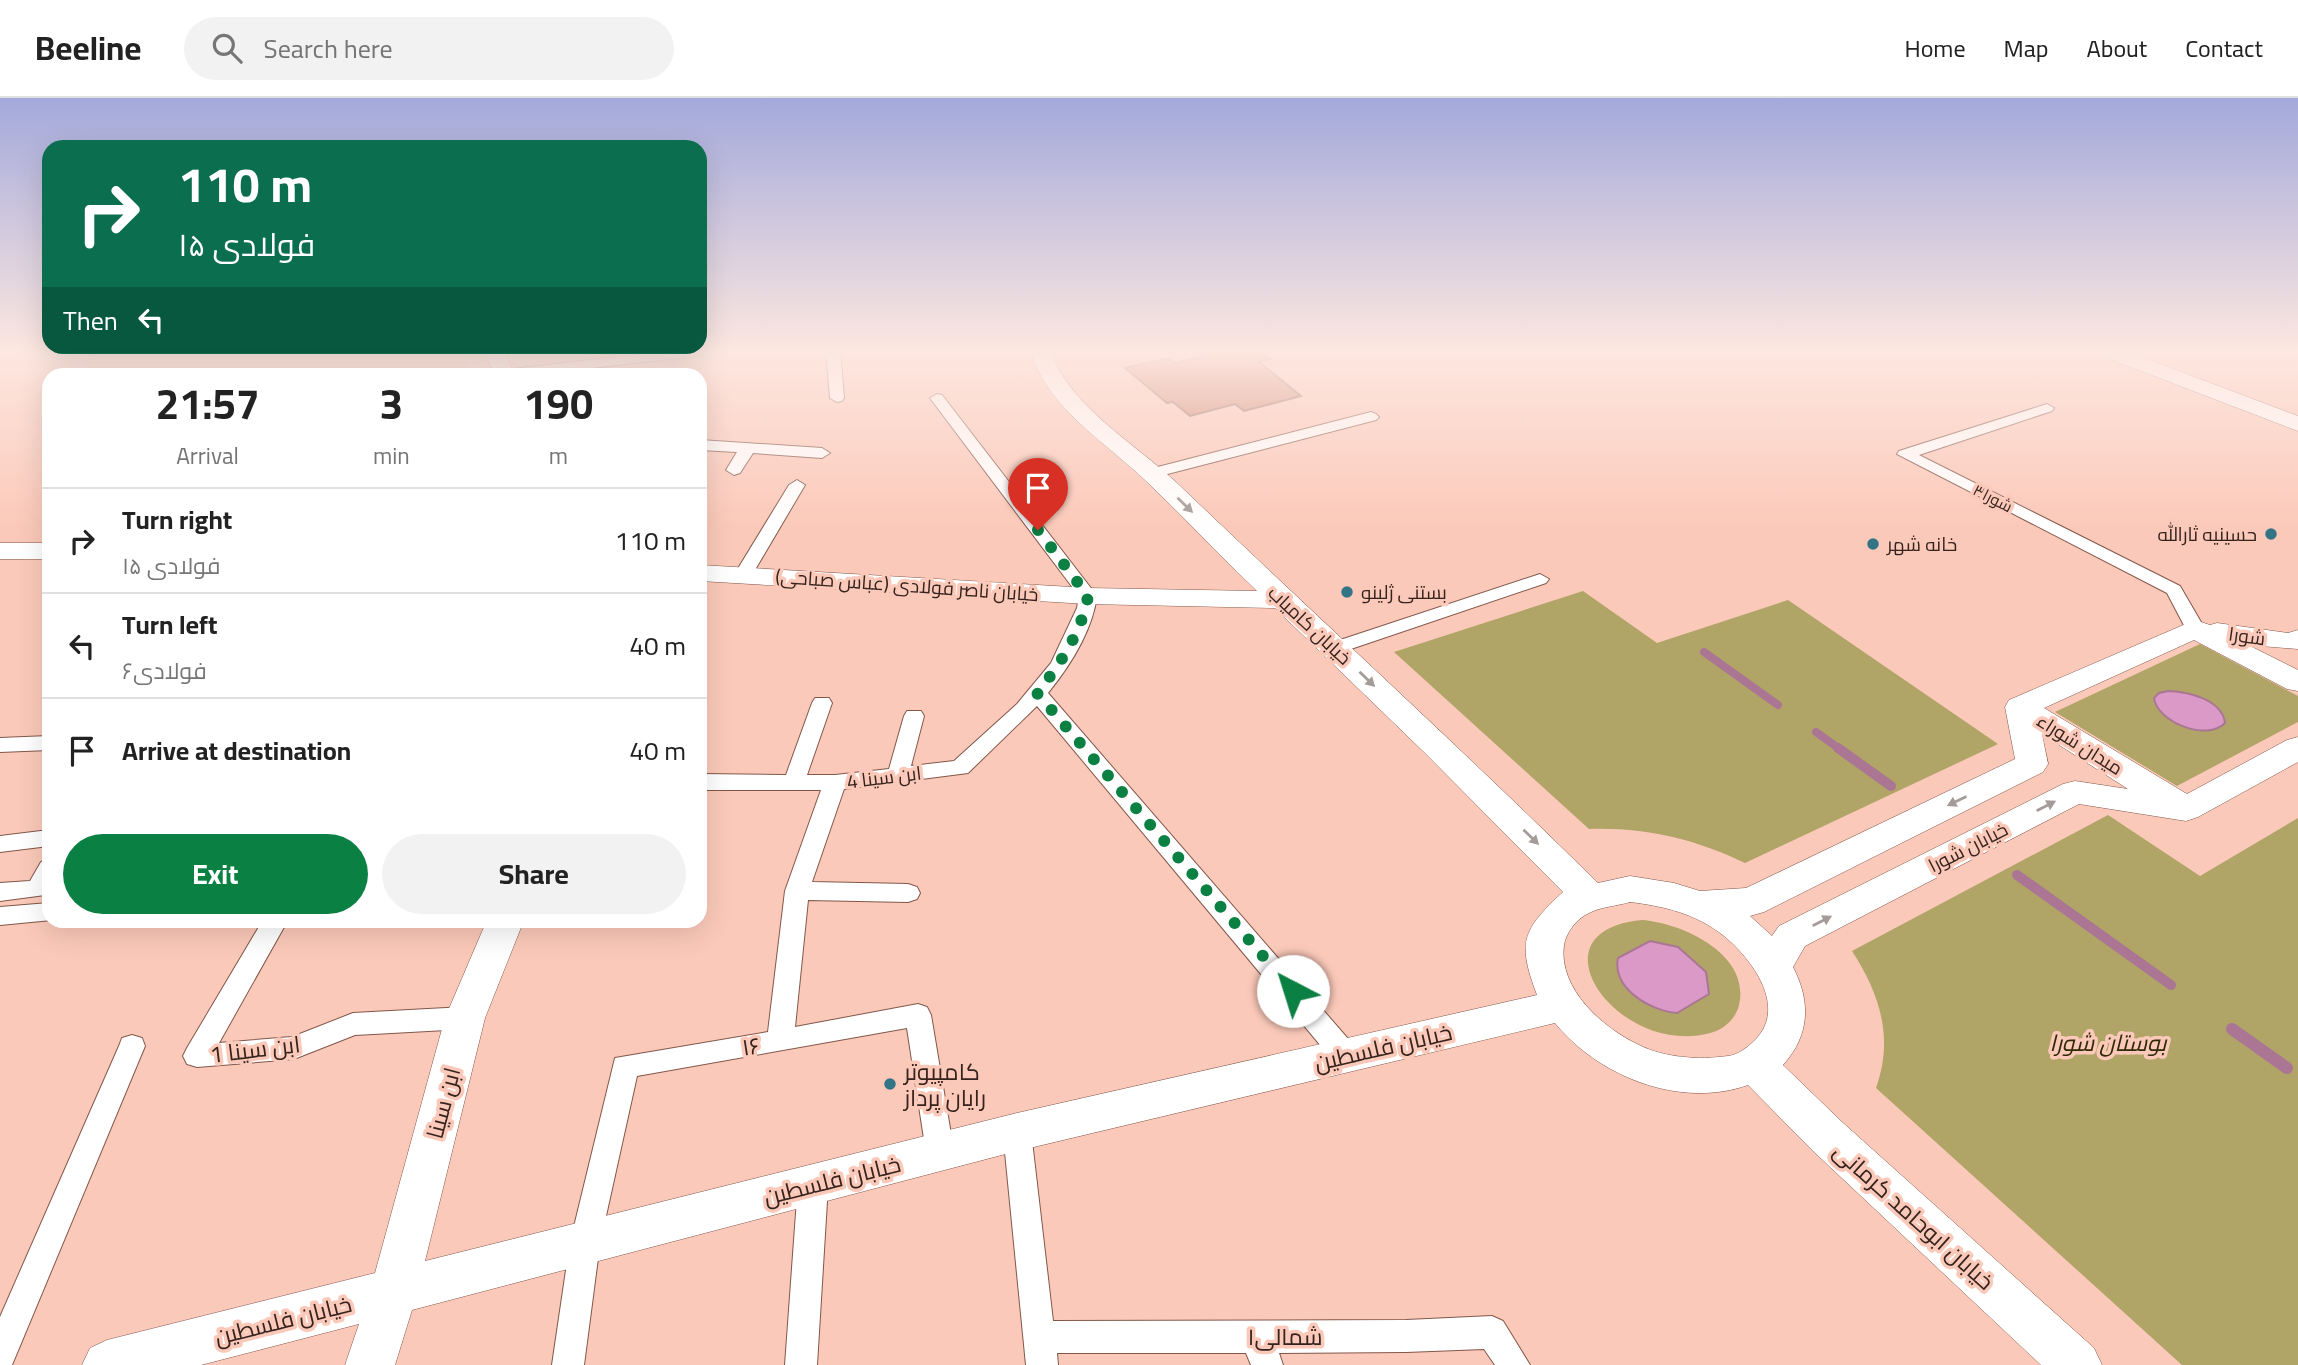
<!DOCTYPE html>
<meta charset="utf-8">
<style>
body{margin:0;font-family:Georgia,Cairo,serif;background:#f2f2f2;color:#222;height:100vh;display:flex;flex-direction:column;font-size:26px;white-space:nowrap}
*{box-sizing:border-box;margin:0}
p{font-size:23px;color:#767676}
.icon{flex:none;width:38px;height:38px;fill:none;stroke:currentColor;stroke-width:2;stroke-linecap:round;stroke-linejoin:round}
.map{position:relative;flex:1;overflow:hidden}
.sheet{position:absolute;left:42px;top:270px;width:665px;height:560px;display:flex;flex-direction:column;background:#fff;border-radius:21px;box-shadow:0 7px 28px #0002}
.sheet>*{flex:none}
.banner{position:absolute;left:42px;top:42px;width:665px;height:214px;border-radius:21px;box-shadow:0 7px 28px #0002;background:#0b6e4f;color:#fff;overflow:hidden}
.pin{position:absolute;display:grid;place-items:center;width:60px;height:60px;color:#fff;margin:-72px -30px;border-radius:50% 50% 50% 0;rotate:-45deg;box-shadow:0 0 7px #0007}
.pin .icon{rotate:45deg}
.me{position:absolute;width:77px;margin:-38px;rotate:320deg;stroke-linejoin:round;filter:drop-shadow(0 0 5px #0008)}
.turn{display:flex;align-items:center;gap:24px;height:147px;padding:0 21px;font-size:32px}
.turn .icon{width:91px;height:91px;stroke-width:2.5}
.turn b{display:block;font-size:49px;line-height:60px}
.then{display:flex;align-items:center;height:66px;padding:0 21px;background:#0003;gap:14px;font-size:26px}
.eta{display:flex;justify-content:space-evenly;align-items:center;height:119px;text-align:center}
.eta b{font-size:42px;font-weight:700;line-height:49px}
.button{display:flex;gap:14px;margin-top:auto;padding:14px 21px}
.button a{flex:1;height:80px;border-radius:42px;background:#0b8043;color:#fff;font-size:28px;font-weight:700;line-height:80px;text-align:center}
.button a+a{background:#f2f2f2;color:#222}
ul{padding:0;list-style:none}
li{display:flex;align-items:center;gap:21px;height:105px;padding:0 21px;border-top:2px solid #e0e0e0}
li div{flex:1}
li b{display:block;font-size:26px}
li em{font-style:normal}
header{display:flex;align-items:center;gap:42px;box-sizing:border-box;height:98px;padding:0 35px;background:#fff;border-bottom:2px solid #e0e0e0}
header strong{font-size:33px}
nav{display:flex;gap:38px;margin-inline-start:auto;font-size:24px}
.search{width:490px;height:63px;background:#f2f2f2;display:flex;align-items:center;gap:18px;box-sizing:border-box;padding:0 24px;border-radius:38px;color:#767676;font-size:26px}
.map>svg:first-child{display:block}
.built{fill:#f5bcaa}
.green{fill:#b0a467;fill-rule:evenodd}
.water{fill:#db99c7;stroke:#aa7694;stroke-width:2}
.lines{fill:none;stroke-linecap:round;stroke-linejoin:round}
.stream-far2{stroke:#aa7694;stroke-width:8}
.stream-far1{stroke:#aa7694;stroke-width:10}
.stream{stroke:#aa7694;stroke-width:12}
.building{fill:#ce836c;stroke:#95695b;stroke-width:2}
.street-casing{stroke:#82574a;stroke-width:2}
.secondary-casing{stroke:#82574a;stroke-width:1}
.street{fill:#fff;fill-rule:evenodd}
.secondary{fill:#fff;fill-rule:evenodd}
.oneway{fill:#a59c99}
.route{stroke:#0b8043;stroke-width:12;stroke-dasharray:0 21.6}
.poi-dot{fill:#337587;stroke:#fbc9b9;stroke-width:2.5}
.labels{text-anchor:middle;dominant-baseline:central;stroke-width:7;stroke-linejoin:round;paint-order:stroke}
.far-street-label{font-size:16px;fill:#36231d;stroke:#fbc9b9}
.poi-label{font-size:19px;fill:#36231d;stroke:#fbc9b9;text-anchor:start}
.street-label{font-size:19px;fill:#36231d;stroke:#fbc9b9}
.near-park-label{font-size:23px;font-style:italic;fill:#302906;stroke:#fbc9b9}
.near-street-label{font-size:23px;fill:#36231d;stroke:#fbc9b9}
.near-poi-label{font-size:23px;fill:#36231d;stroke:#fbc9b9;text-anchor:start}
</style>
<header>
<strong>Beeline</strong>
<div class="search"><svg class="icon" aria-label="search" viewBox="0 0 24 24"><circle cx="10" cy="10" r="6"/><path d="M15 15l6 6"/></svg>Search here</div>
<nav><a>Home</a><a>Map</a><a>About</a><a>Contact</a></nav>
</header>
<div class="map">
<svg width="2298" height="1267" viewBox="0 0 2298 1267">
<rect width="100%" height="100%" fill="#fbc9b9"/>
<!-- built -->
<path class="built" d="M92,252H464L471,270L435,276H81Z"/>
<!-- green -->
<path class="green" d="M1583,493L1657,545L1788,502L1998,646L1745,765C1695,741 1645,729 1589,731L1394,554Z
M2200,546L2298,598V624L2177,688L2055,614ZM2180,594L2207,603L2221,630L2198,632Z
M2108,717L2200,778L2298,720V1267H2182L1876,990C1894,940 1880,896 1852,853Z
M1642,822C1682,825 1751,856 1739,907C1736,921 1723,932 1710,935C1619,960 1526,833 1642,822Z"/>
<!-- water -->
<path class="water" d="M2168,593C2188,594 2222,601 2225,625C2207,644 2157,624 2154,600L2159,595Z
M1650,843L1678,849L1706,874L1709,896L1677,915C1651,913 1612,891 1618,860Z"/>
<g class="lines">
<!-- stream-far2 -->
<path class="stream-far2" d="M1704,554L1778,607
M1816,634L1841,652"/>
<!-- stream-far1 -->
<path class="stream-far1" d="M1838,650L1891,688
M2017,777L2171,887"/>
<!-- stream -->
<path class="stream" d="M2232,931L2287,970"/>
</g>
<!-- building -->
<path class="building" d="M1230,252H1258L1270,261L1259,264L1301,298L1244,313L1235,306L1190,318L1173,304L1167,305L1125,270L1168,260L1175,265Z"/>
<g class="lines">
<!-- street casing -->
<g class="street-casing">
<path id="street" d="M676,252H721L714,256L537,276H497L504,272Z
M826,252H840L844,300L842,303L837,304L830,300Z
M937,296L942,297L1097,498C1092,533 1070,568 1048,595L1356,950L1360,958L1356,966L1346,969L1336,966L1037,608L968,675L844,691L812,784L908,786L917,789L920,795L917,801L908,804L808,802L795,929L918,906L927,909L931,917L954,1054L950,1063L940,1067L930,1063L926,1054L907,930L637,978L600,1145L584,1267H552L570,1145L615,960L768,934L785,793L821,692H700V676L786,677L812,605L815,600H829L832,605L807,677H835L889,671L904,618L907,613H921L924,618L911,668L954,663L1017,606L1051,565L1077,510L1079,498L930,300Z
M2047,306L2054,310L2052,313L1919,357L2180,488L2205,531L2202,535H2188L2167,495L1897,356L1899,353Z
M1371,314L1376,316L1379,319L1376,322L1152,380L1144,375L1146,372Z
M700,342L822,350L830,355L822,360L753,355L740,375L734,377L726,372L737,354L700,352Z
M797,382L805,387L752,477L743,482L737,481L734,477L789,387Z
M1540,476L1549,481L1546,485L1342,554H1328L1325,550L1328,546Z
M49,638V652L0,654V640Z
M49,732V748L0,754V738Z
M49,761V791L45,797L0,803V785L30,783L41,764Z
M49,805V822H52L0,827V809Z
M263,822H288L219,945L292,939L353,915L465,909L474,912L478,920L474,928L465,931L355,937L294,961L197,969L187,966L183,958L187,950Z
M132,937L142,940L145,948L12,1267H0V1219L119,948L122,940Z
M1017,1021L1027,1025L1031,1034L1053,1223L1406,1222L1492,1218L1503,1223L1530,1267H1495L1484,1251L1406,1254L1279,1255L1283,1267H1251L1246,1255H1057L1058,1267H1026L1003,1034L1007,1025Z
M813,1073L823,1077L828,1087L817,1267H785L798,1087L803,1077Z"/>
</g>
<!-- secondary casing -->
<g class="secondary-casing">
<path id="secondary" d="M483,252H503L515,276H495Z
M1031,252H1051C1066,306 1137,347 1177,385C1317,519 1460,649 1598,785L1630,778L1674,785L1700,793L1746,790L2015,661L2005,609L2009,602L2195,522L2210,527L2217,525L2288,535L2298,532V551L2248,547L2298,572V593L2287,591L2194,542L2044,610L2187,696L2287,642L2298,639V664L2198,719L2186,723L2079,706L1805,848L1793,869C1811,904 1810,937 1783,967L1842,1024L2094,1250L2102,1267H2041L1812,1052L1748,987C1681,1011 1599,979 1555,925L1017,1053L412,1212L395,1267H345L359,1226L201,1267H82L90,1250L107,1242L375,1175L445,920L487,822H524L485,920L425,1163L1017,1015L1537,897C1517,844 1522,832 1563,794L1425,655L1275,510L1088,506L700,483V467L1088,490L1257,493C1219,457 1184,419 1146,383C1106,344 1045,309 1031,252ZM2042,636L2128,691L2075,683L2063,686L1779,828L1772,838L1750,818L1764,814L2043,674L2048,666ZM1630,804C1664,808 1697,816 1724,838C1752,861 1788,909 1755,942C1748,949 1738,957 1728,958C1699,962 1665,960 1639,947C1603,930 1558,891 1564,847C1566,835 1576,821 1589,815C1600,809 1617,808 1630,804Z
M2094,252H2123L2298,318V333L2097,256Z
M0,445H49V461H0Z"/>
</g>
<!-- street -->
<use href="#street" class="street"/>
<!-- secondary -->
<use href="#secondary" class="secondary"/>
</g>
<!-- one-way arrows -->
<defs><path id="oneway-solid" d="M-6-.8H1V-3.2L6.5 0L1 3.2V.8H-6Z" transform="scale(1.75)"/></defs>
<g class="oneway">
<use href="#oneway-solid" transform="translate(1185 407) rotate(44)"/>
<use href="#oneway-solid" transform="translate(1367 581) rotate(44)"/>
<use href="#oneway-solid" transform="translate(1957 703) rotate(154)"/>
<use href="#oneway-solid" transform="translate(2046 708) rotate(-27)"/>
<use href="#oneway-solid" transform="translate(1531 739) rotate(44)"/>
<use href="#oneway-solid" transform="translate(1822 823) rotate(-27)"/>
</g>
<!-- sky -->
<linearGradient id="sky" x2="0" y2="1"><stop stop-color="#a3a9db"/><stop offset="0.59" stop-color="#fde7e0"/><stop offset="1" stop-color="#fde7e0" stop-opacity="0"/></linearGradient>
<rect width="2298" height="430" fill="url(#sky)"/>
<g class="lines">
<!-- route -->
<path class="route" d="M1038,432L1088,498C1082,533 1060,567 1037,595L1293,893"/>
</g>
<!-- markers -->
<g class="poi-dot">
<circle cx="2271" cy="436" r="7"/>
<circle cx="1873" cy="446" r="7"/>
<circle cx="1347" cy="494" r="7"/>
<circle cx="890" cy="986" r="7"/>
</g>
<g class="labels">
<!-- far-street labels -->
<g class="far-street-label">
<text transform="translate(1993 400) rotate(27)">شورا۳</text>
</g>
<!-- poi labels -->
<g class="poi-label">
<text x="2257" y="436" text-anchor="end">حسینیه ثارالله</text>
<text x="1887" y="446">خانه شهر</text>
<text x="1361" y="494">بستنی ژلینو</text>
</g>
<!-- street labels -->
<g class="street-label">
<text transform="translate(907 487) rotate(4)">خیابان ناصر فولادی (عباس صباحی)</text>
<text transform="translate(1310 527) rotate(43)">خیابان کامیاب</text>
<text transform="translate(2247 538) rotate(8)">شورا</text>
<text transform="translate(2080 646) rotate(32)">میدان شوراء</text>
<text transform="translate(884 679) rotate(-7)">ابن سینا 4</text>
<text transform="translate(1968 749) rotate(-27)">خیابان شورا</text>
</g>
<!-- near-park labels -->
<g class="near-park-label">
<text x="2108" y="944">بوستان شورا</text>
</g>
<!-- near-street labels -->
<g class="near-street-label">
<text transform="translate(751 948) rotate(-9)">۱۶</text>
<text transform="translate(1383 949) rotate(-13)">خیابان فلسطین</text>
<text transform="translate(255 951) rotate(-7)">ابن سینا 1</text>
<text transform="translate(443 1005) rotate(-75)">ابن سینا</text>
<text transform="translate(832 1082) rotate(-14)">خیابان فلسطین</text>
<text transform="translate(1914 1118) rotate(42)">خیابان ابوحامد کرمانی</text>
<text transform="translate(283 1222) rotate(-14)">خیابان فلسطین</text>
<text x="1285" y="1238">شمالی۱</text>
</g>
<!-- near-poi labels -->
<g class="near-poi-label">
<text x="904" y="973">کامپیوتر<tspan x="904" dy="26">رایان پرداز</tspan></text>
</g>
</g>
</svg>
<div class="pin" style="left:1038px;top:432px;background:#d93025"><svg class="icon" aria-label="arrive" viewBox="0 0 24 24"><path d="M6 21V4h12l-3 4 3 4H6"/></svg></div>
<svg class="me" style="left:1293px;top:893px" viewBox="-20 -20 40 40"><circle r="19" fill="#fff"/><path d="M0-13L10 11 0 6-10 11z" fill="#0b8043"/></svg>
<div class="banner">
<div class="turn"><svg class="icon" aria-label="right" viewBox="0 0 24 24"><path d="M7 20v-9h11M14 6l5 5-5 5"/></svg><div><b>110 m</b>فولادی ۱۵</div></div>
<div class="then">Then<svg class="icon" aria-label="left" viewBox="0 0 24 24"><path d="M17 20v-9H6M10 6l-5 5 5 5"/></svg></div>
</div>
<section class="sheet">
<div class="eta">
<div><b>21:57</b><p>Arrival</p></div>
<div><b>3</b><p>min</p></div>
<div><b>190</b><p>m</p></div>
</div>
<ul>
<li><svg class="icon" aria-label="right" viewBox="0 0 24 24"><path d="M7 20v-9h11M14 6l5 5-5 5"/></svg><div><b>Turn right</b><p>فولادی ۱۵</p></div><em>110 m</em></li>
<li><svg class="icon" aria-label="left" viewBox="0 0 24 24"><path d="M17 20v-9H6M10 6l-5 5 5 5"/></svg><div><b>Turn left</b><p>فولادی۶</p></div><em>40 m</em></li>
<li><svg class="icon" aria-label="arrive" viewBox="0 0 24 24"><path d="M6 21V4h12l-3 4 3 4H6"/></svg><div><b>Arrive at destination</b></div><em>40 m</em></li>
</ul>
<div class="button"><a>Exit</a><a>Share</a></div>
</section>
</div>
